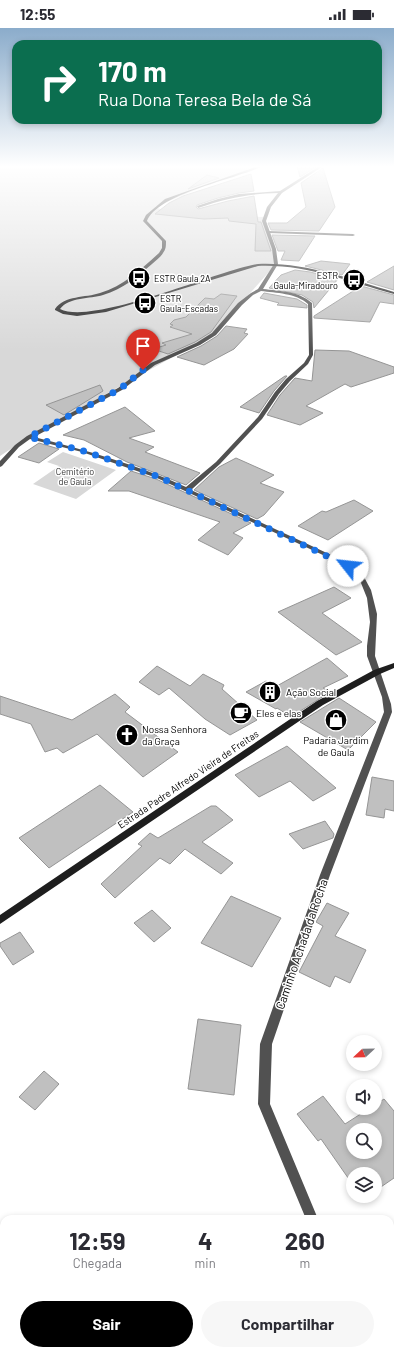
<!DOCTYPE html>
<html lang="pt">
<meta charset="utf-8">
<style>
body{margin:0;font-family:Barlow,sans-serif;background:#f7f7f7;color:#2b2b33;height:100vh;display:flex;flex-direction:column;font-size:15px;white-space:nowrap}
*{box-sizing:border-box;margin:0}
p{font-size:13px;color:#7c7c81}
.icon{flex:none;width:22px;height:22px;fill:none;stroke:currentColor;stroke-width:2;stroke-linecap:round;stroke-linejoin:round}
.map{position:relative;flex:1;overflow:hidden}
.panel{position:absolute;left:0px;top:1187px;width:394px;height:140px;display:flex;flex-direction:column;background:#fff;border-radius:12px 12px 0 0;box-shadow:0 2px 6px #0003}
.panel>*{flex:none}
.hud{position:absolute;left:12px;top:12px;width:370px;height:84px;border-radius:12px;box-shadow:0 2px 6px #0003;background:#0b6e4f;color:#fff;overflow:hidden}
.needle{width:26px;rotate:248deg}
.tools{position:absolute;left:346px;top:1007px;display:grid;gap:8px}
.tools a{display:grid;place-items:center;width:36px;height:36px;border-radius:50%;background:#fff;box-shadow:0 2px 6px #0003;font-size:20px}
.pin{position:absolute;display:grid;place-items:center;width:34px;height:34px;color:#fff;margin:-41px -17px;border-radius:50% 50% 50% 0;rotate:-45deg;box-shadow:0 0 4px #0007}
.pin .icon{rotate:45deg}
.me{position:absolute;width:44px;margin:-22px;rotate:299deg;stroke-linejoin:round;filter:drop-shadow(0 0 3px #0008)}
.turn{display:flex;align-items:center;gap:14px;height:84px;padding:0 20px;font-size:18px}
.turn .icon{width:52px;height:52px;stroke-width:2.5}
.turn b{display:block;font-size:28px;line-height:34px}
.eta{display:flex;justify-content:space-evenly;align-items:center;height:68px;text-align:center}
.eta b{font-size:24px;font-weight:700;line-height:28px}
.primary-button{display:flex;gap:8px;margin-top:auto;padding:8px 20px}
.primary-button a{flex:1;height:46px;border-radius:24px;background:#000;color:#fff;font-size:16px;font-weight:700;line-height:46px;text-align:center}
.primary-button a+a{background:#f7f7f7;color:#2b2b33}
.status{display:flex;justify-content:space-between;align-items:center;height:28px;padding:0 20px;background:#fff;direction:ltr}
.status svg{height:11px;fill:currentColor}
.map>svg:first-child{display:block}
.green{fill:#d8d8d8}
.building{fill:#c0c0c0;stroke:#959595;fill-rule:evenodd}
.lines{fill:none;stroke-linecap:round;stroke-linejoin:round}
.service{fill:#515151;fill-rule:evenodd}
.minor{fill:#515151;fill-rule:evenodd}
.secondary{fill:#1e1e1e;fill-rule:evenodd}
.route{stroke:#1a73e8;stroke-width:7;stroke-dasharray:0 12.6}
.labels{text-anchor:middle;dominant-baseline:central;stroke-width:3;stroke-linejoin:round;paint-order:stroke}
.far-poi-label{font-size:9px;fill:#000;stroke:#fff;text-anchor:start}
.far-park-label{font-size:9px;fill:#2f2f2f;stroke:#fff}
.poi-label{font-size:10px;fill:#000;stroke:#fff;text-anchor:start}
.street-label{font-size:10px;fill:#000;stroke:#fff}
.near-street-label{font-size:12px;fill:#000;stroke:#fff}
</style>
<div class="status"><b>12:55</b><svg viewBox="0 0 49 12"><path d="M0 12V9h3v3zM5 12V6h3v6zM10 12V3h3v9zM15 12V0h3v12zM26 1h20v11H26zM47 4h2v5h-2z"/></svg></div>
<div class="map">
<svg width="394" height="1327" viewBox="0 0 394 1327">
<rect width="100%" height="100%" fill="#fff"/>
<!-- green -->
<path class="green" d="M0,137H264L214,154L155,179L178,188L265,189L276,236L214,306L29,409L0,428Z
M63,424L116,442L76,471L33,456L59,438L47,434Z"/>
<!-- building -->
<path class="building" d="M297,137H319L300,149Z
M323,140L335,179L319,203L271,202L268,195H287L306,179L301,155Z
M251,146L254,163L239,165L218,170L197,177L196,179L198,181L228,173L254,168L258,194H261L271,223H255L256,196L229,193L228,190L204,191L155,186L169,175L183,168Z
M207,147L219,150L188,161Z
M272,207L315,208L299,233L281,232L285,223H278Z
M321,233L350,236L342,247L305,238Z
M394,238V262L367,254Z
M295,242L310,244L338,251L314,280L313,274L302,267L269,260L281,247Z
M361,258L394,267V276L380,274L370,294L314,290V288Z
M264,265L297,271L307,277V280L277,277L279,275L260,270Z
M221,266L237,268L211,304L195,314L168,326L153,321L166,317L162,315L192,306L170,299L173,297L170,296L174,292L186,289L205,270L214,271Z
M226,298L247,301L244,305L248,306L234,321L204,337L177,329L201,318L217,308Z
M315,322L349,323L394,339V345L351,359L345,356L306,378L323,385L300,397L267,387L280,367L295,350L312,353Z
M285,348H287L274,363L259,385L240,379Z
M100,357L103,363L64,387L46,377Z
M125,379L155,403L129,410L154,419L145,424L200,445L186,457L127,434L84,412L63,407Z
M39,415L59,421L39,435L18,429Z
M236,430L274,447L260,455L284,464L264,487L257,491L194,462L219,439Z
M131,443L156,451L251,495L233,505L243,510L228,527L198,512L220,494L129,463H108Z
M354,472L373,483L328,512L298,498L322,483L326,484Z
M334,559L351,570L322,585L362,614L336,627L278,584Z
M327,630L348,648L323,660L330,664L291,689L277,680L276,681L246,664L266,653L275,659Z
M157,638L190,658L203,646L224,657L222,661L257,692L230,707L205,691L169,660L159,667L139,654Z
M115,666L130,679L125,684L178,724L143,749L97,706L63,725L57,720L45,724L31,696L0,686V668L72,692Z
M339,670L376,694L348,722L300,694Z
M287,718L336,760L313,773L290,753L259,769L235,747Z
M372,749L394,753V783L385,781L384,790L366,787Z
M100,757L133,784L49,840L19,810Z
M211,778H216L233,792L202,814L233,835L221,846L185,821L170,836L160,830L115,870L101,856L142,818L138,816L150,805L158,810Z
M325,793L334,806L333,810L303,821L289,806Z
M231,868L281,890L252,939L201,915Z
M327,875L349,885L335,908L366,922L350,955L335,948L330,959L299,944L323,898L316,894Z
M152,882L171,900L154,914L134,895Z
M20,904L34,924L13,937L0,918V915Z
M198,991L241,997L234,1067L188,1061Z
M44,1043L59,1056L35,1082L19,1069Z
M323,1068L345,1096L370,1080H375V1077L384,1071L394,1083V1150L375,1163V1146H353V1157L321,1111L318,1113L297,1086ZM353,1102H375V1124H353Z"/>
<g class="lines">
<!-- service -->
<path class="service" d="M268,203L353,206L355,207L353,208L269,205Z"/>
<!-- minor -->
<path class="minor" d="M321,137H325L282,165L271,179L266,193L276,221L278,236L263,261C279,263 299,263 312,275L313,327L308,336L290,353L279,366L262,391L220,436L191,462L342,532L358,542L364,549L371,562L377,586L375,628L391,676L392,684L330,847L272,1016L270,1076L318,1191H306L258,1076L260,1016L320,847L384,684L382,669L367,628V618L370,594L367,570L361,555L354,544L338,534L157,450L82,424L30,411L19,419L2,438L0,439V433L15,417L27,408L118,360L151,335L196,315L212,305L238,275L251,265L258,261L274,236L272,221L262,193L267,179L278,165C247,166 227,170 198,180L197,178L218,171L239,166L280,163ZM261,263C276,265 296,265 308,276L309,327L304,335L286,351L275,364L258,389L216,434L186,459C138,437 86,422 34,409L122,362L155,337L200,317L216,307L242,277L253,267Z
M357,1323H371L372,1327H358Z"/>
<!-- secondary -->
<path class="secondary" d="M261,137H265C238,151 158,165 147,193L166,213C166,218 166,221 163,225C161,229 156,232 152,236C137,249 123,261 103,267C90,271 69,269 60,281C93,298 216,243 258,236C305,234 349,251 394,264V266C349,254 306,236 258,238L106,284L77,288L63,286L55,282V281C65,267 85,270 100,265C124,258 141,241 159,225L162,220V213L143,193L146,187L165,171Z
M394,635V640L380,646L323,677L0,896V887L317,673L374,642Z"/>
</g>
<!-- sky -->
<linearGradient id="sky" x2="0" y2="1"><stop stop-color="#8baccb"/><stop offset="0.43" stop-color="#fff"/><stop offset="1" stop-color="#fff" stop-opacity="0"/></linearGradient>
<rect width="394" height="322" fill="url(#sky)"/>
<g class="lines">
<!-- route -->
<path class="route" d="M143,342L120,361L29,409L84,423L159,449L348,538"/>
</g>
<!-- icons -->
<defs>
<g id="bus-disc" transform="scale(1.15)"><circle r="9.5" fill="#000" stroke="#fff"/><path d="M-5-6H5V4H4V6H2V4H-2V6H-4V4H-5ZM-3.5-4V0h7V-4ZM-3.5 1.2v1.5H-2V1.2ZM2 1.2v1.5H3.5V1.2Z" fill="#fff"/></g>
<g id="building-disc" transform="scale(1.15)"><circle r="9.5" fill="#000" stroke="#fff"/><path d="M-4-6H4V6H1V3H-1V6H-4ZM-2.5-4.3h1.7v1.8h-1.7ZM.8-4.3h1.7v1.8H.8ZM-2.5-1h1.7V.8h-1.7ZM.8-1h1.7V.8H.8Z" fill="#fff"/></g>
<g id="cafe-disc" transform="scale(1.15)"><circle r="9.5" fill="#000" stroke="#fff"/><path d="M-5.5-4.5H6V0H3Q3 3.5 0 3.5H-2.5Q-5.5 3.5-5.5 0ZM3-3.2v2h1.7v-2ZM-6 4.5H4V6H-6Z" fill="#fff"/></g>
<g id="shop-disc" transform="scale(1.15)"><circle r="9.5" fill="#000" stroke="#fff"/><path d="M-5-2.5h2.3a2.7 3.5 0 0 1 5.4 0H5L5.5 6h-11ZM-1.5-2.5h3a1.5 2.3 0 0 0-3 0Z" fill="#fff"/></g>
<g id="church-disc" transform="scale(1.15)"><circle r="9.5" fill="#000" stroke="#fff"/><path d="M-1.2-6h2.4v3.5h3.3v2.4h-3.3V6h-2.4V-.1h-3.3v-2.4h3.3Z" fill="#fff"/></g>
</defs>
<g fill-rule="evenodd">
<use href="#bus-disc" x="139" y="250"/>
<use href="#bus-disc" x="354" y="252"/>
<use href="#bus-disc" x="145" y="275"/>
<use href="#building-disc" x="270" y="664"/>
<use href="#cafe-disc" x="241" y="685"/>
<use href="#shop-disc" x="336" y="692"/>
<use href="#church-disc" x="127" y="707"/>
</g>
<g class="labels">
<!-- far-poi labels -->
<g class="far-poi-label">
<text x="338" y="247" text-anchor="end">ESTR<tspan x="338" dy="10">Gaula-Miradouro</tspan></text>
<text x="154" y="250">ESTR Gaula 2A</text>
<text x="160" y="270">ESTR<tspan x="160" dy="10">Gaula-Escadas</tspan></text>
</g>
<!-- far-park labels -->
<g class="far-park-label">
<text x="75" y="443">Cemitério<tspan x="75" dy="10">de Gaula</tspan></text>
</g>
<!-- poi labels -->
<g class="poi-label">
<text x="286" y="664">Ação Social</text>
<text x="256" y="685">Eles e elas</text>
<text x="142" y="701">Nossa Senhora<tspan x="142" dy="12">da Graça</tspan></text>
<text x="336" y="712" text-anchor="middle">Padaria Jardim<tspan x="336" dy="12">de Gaula</tspan></text>
</g>
<!-- street labels -->
<g class="street-label">
<text transform="translate(188 751) rotate(-34)">Estrada Padre Alfredo Vieira de Freitas</text>
</g>
<!-- near-street labels -->
<g class="near-street-label">
<text transform="translate(301 916) rotate(-71)">Caminho Achada da Rocha</text>
</g>
</g>
</svg>
<div class="tools">
<a><svg class="needle" viewBox="-14 -14 28 28"><path d="M0-13l5 13h-10z" fill="#e53935"/><path d="M0 13l5-13h-10z" fill="#7c7c81"/></svg></a>
<a><svg class="icon" aria-label="sound" viewBox="0 0 24 24"><path d="M4 9h4l5-4v14l-5-4H4zM17 9q2 3 0 6"/></svg></a>
<a><svg class="icon" aria-label="search" viewBox="0 0 24 24"><circle cx="10" cy="10" r="6"/><path d="M15 15l6 6"/></svg></a>
<a><svg class="icon" aria-label="layers" viewBox="0 0 24 24"><path d="M12 4l9 5-9 5-9-5zM3 14l9 5 9-5"/></svg></a>
</div>
<div class="pin" style="left:143px;top:342px;background:#d93025"><svg class="icon" aria-label="arrive" viewBox="0 0 24 24"><path d="M6 21V4h12l-3 4 3 4H6"/></svg></div>
<svg class="me" style="left:348px;top:538px" viewBox="-20 -20 40 40"><circle r="19" fill="#fff"/><path d="M0-13L10 11 0 6-10 11z" fill="#1a73e8"/></svg>
<div class="hud">
<div class="turn"><svg class="icon" aria-label="right" viewBox="0 0 24 24"><path d="M7 20v-9h11M14 6l5 5-5 5"/></svg><div><b>170 m</b>Rua Dona Teresa Bela de Sá</div></div>
</div>
<section class="panel">
<div class="eta">
<div><b>12:59</b><p>Chegada</p></div>
<div><b>4</b><p>min</p></div>
<div><b>260</b><p>m</p></div>
</div>
<div class="primary-button"><a>Sair</a><a>Compartilhar</a></div>
</section>
</div>
